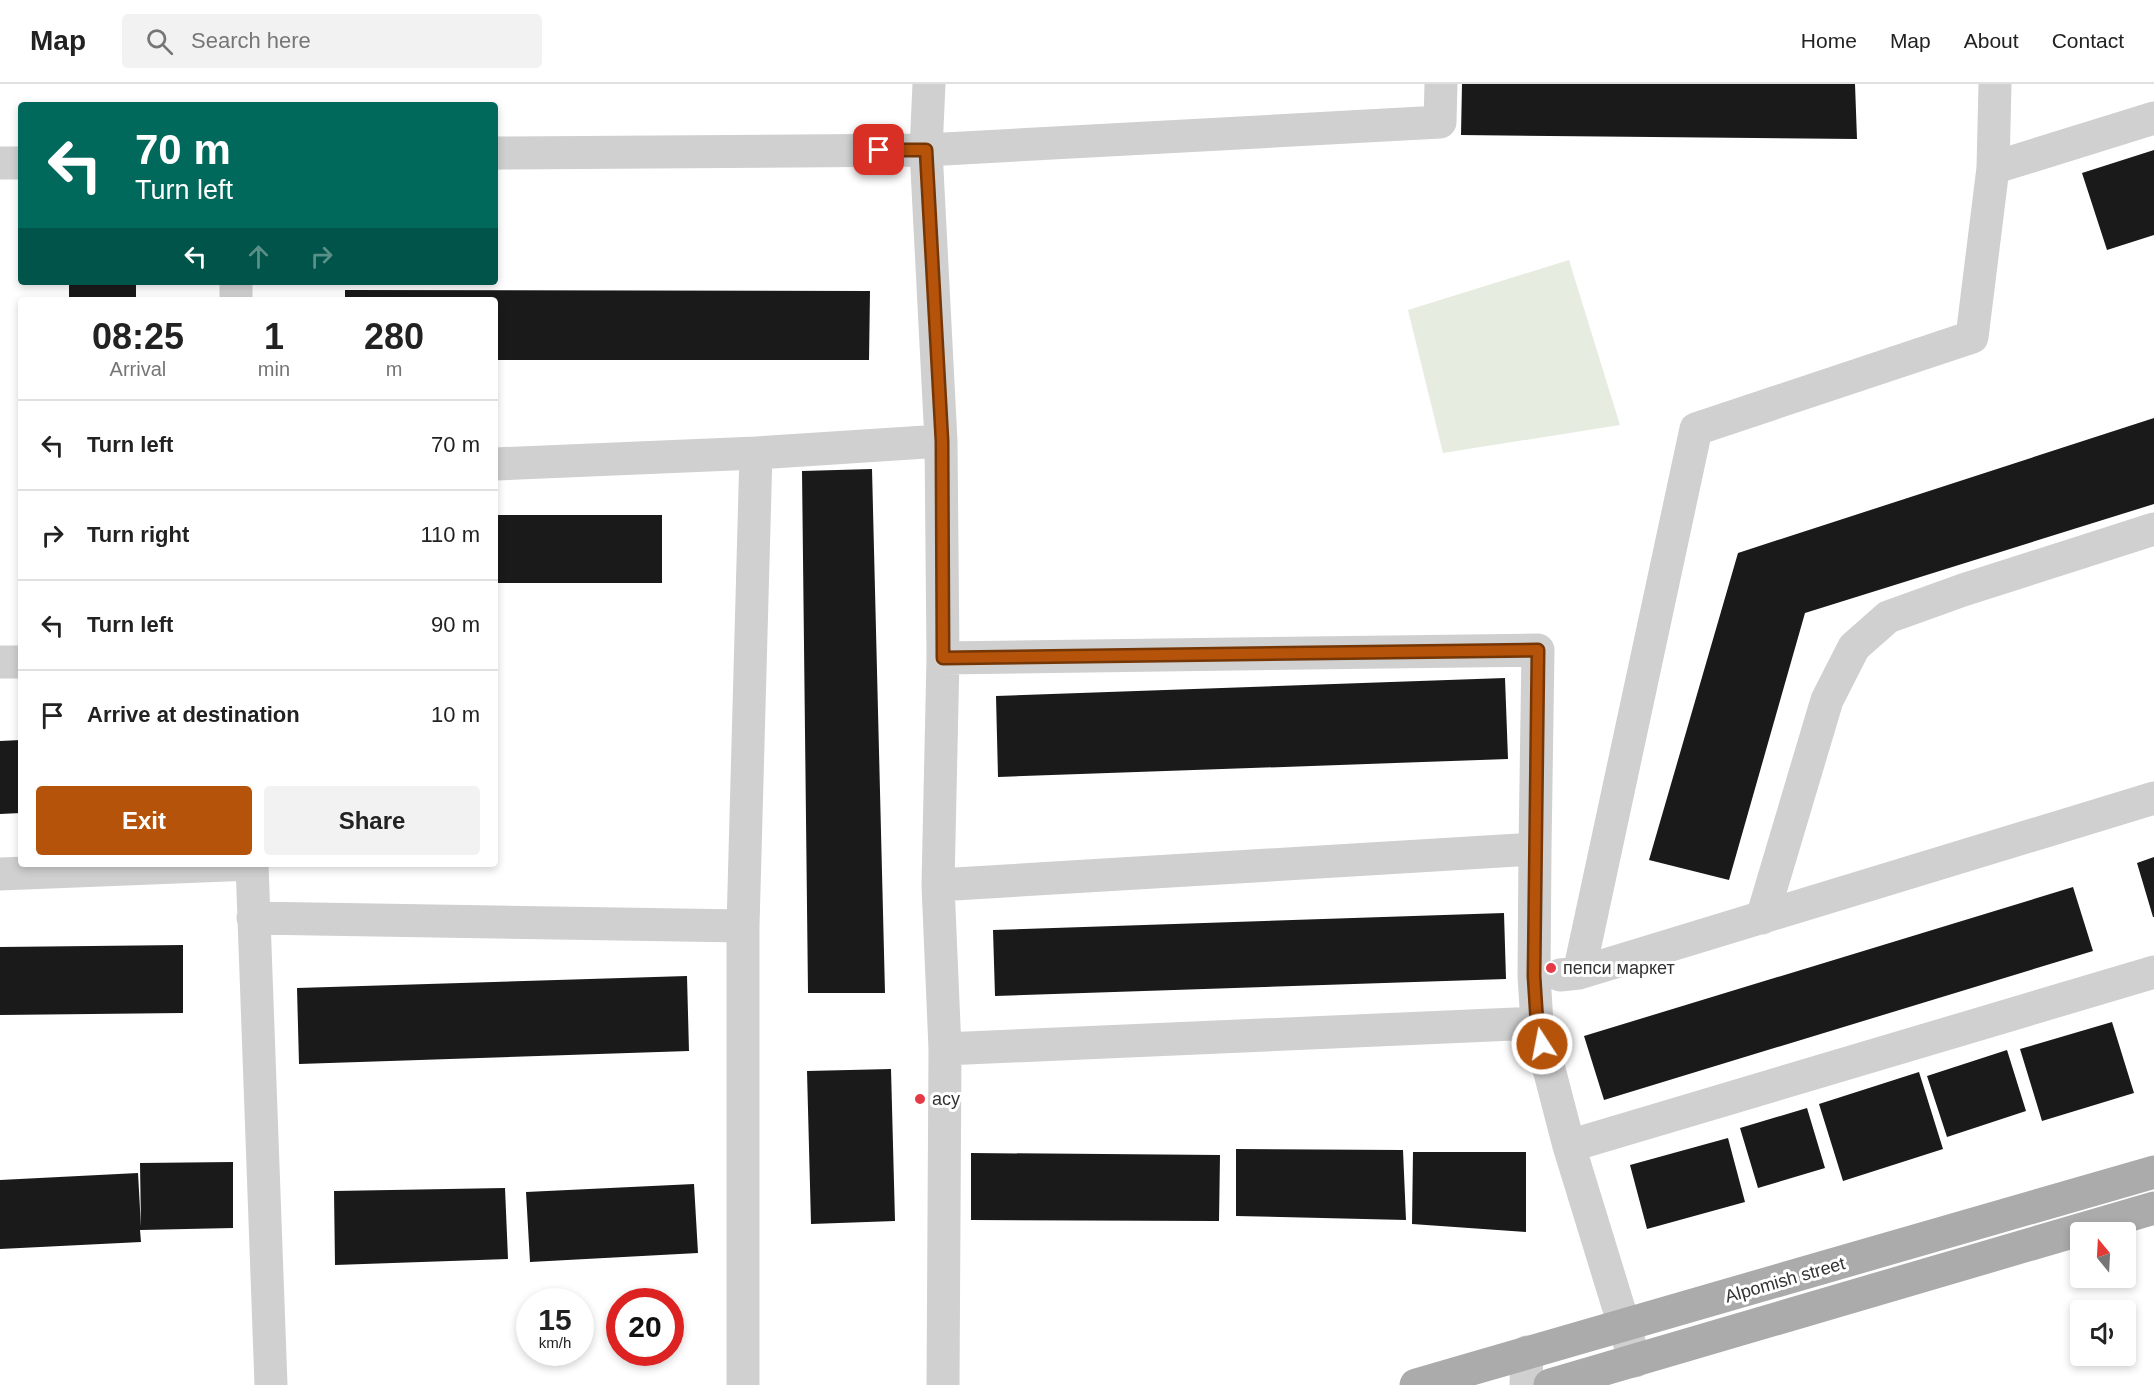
<!DOCTYPE html>
<meta charset="utf-8">
<style>
body{margin:0;font-family:Arial,sans-serif;background:#f2f2f2;color:#222;height:100vh;display:flex;flex-direction:column;font-size:22px;white-space:nowrap}
*{box-sizing:border-box;margin:0}
p{font-size:20px;color:#767676}
.icon{flex:none;width:33px;height:33px;fill:none;stroke:currentColor;stroke-width:2;stroke-linecap:round;stroke-linejoin:round}
.map{position:relative;flex:1;overflow:hidden}
.panel{position:absolute;left:18px;top:213px;width:480px;height:570px;display:flex;flex-direction:column;background:#fff;border-radius:6px;box-shadow:0 3px 9px #0003}
.panel>*{flex:none}
.banner{position:absolute;left:18px;top:18px;width:480px;height:183px;border-radius:6px;box-shadow:0 3px 9px #0003;background:#00695c;color:#fff;overflow:hidden}
.needle{width:39px;rotate:342deg}
.tools{position:absolute;left:2070px;top:1138px;display:grid;gap:12px}
.tools a{display:grid;place-items:center;width:66px;height:66px;border-radius:6px;background:#fff;box-shadow:0 3px 9px #0003;font-size:30px}
.speed{position:absolute;left:516px;top:1204px;display:flex;gap:12px;font-size:30px;font-weight:700;text-align:center}
.speed>*{display:grid;place-content:center;width:78px;height:78px;border-radius:50%;background:#fff;box-shadow:0 3px 9px #0003;line-height:1}
.speed small{font-size:15px;font-weight:400}
.speed .limit{border:9px solid #d22;background:#fff;color:#111}
.pin{position:absolute;display:grid;place-items:center;width:51px;height:51px;color:#fff;margin:-26px;border-radius:12px;box-shadow:0 3px 9px #0006}
.me{position:absolute;width:66px;margin:-33px;rotate:349deg;stroke-linejoin:round;filter:drop-shadow(0 0 4px #0008)}
.turn{display:flex;align-items:center;gap:21px;height:126px;padding:0 18px;font-size:27px}
.turn .icon{width:78px;height:78px;stroke-width:2.5}
.turn b{display:block;font-size:42px;line-height:51px}
.lanes{display:flex;align-items:center;height:57px;padding:0 18px;background:#0003;justify-content:center;gap:30px;direction:ltr}
.lanes .off{opacity:.35}
.eta{display:flex;justify-content:space-evenly;align-items:center;height:102px;text-align:center}
.eta b{font-size:36px;font-weight:800;line-height:42px}
.cta{display:flex;gap:12px;margin-top:auto;padding:12px 18px}
.cta a{flex:1;height:69px;border-radius:6px;background:#b45309;color:#fff;font-size:24px;font-weight:800;line-height:69px;text-align:center}
.cta a+a{background:#f2f2f2;color:#222}
ul{padding:0;list-style:none}
li{display:flex;align-items:center;gap:18px;height:90px;padding:0 18px;border-top:2px solid #e0e0e0}
li div{flex:1}
li b{display:block;font-size:22px}
li em{font-style:normal}
header{display:flex;align-items:center;gap:36px;box-sizing:border-box;height:84px;padding:0 30px;background:#fff;border-bottom:2px solid #e0e0e0}
header strong{font-size:28px}
nav{display:flex;gap:33px;margin-inline-start:auto;font-size:21px}
.search{width:420px;height:54px;background:#f2f2f2;display:flex;align-items:center;gap:15px;box-sizing:border-box;padding:0 21px;border-radius:6px;color:#767676;font-size:22px}
.map>svg:first-child{display:block}
.green{fill:#e6ecdf}
.building{fill:#1a1a1a}
.lines{fill:none;stroke-linecap:round;stroke-linejoin:round}
.minor{stroke:#d0d0d0;stroke-width:33}
.major{stroke:#ababab;stroke-width:33}
.route-casing{stroke:#753606;stroke-width:15}
.route{stroke:#b45309;stroke-width:10}
.poi-dot{fill:#e63946;stroke:#fff;stroke-width:2}
.labels{text-anchor:middle;dominant-baseline:central;stroke-width:6;stroke-linejoin:round;paint-order:stroke}
.poi-label{font-size:18px;fill:#333;stroke:#fff;text-anchor:start}
.street-label{font-size:18px;fill:#333;stroke:#fff}
</style>
<header>
<strong>Map</strong>
<div class="search"><svg class="icon" aria-label="search" viewBox="0 0 24 24"><circle cx="10" cy="10" r="6"/><path d="M15 15l6 6"/></svg>Search here</div>
<nav><a>Home</a><a>Map</a><a>About</a><a>Contact</a></nav>
</header>
<div class="map">
<svg width="2154" height="1301" viewBox="0 0 2154 1301">
<rect width="100%" height="100%" fill="#fff"/>
<!-- green -->
<path class="green" d="M1569,176L1620,341L1443,369L1408,226Z"/>
<!-- building -->
<path class="building" d="M1462,0H1855L1857,55L1461,51Z
M2154,66V151L2107,166L2082,89Z
M69,198H136V216H69Z
M345,206L870,207L869,276H495V216H345Z
M2154,334V420L1805,529L1729,796L1649,776L1738,469Z
M872,385L885,909H808L802,387Z
M495,431H662V499H495Z
M1505,594L1508,675L998,693L996,612Z
M21,656V729L0,730V657Z
M2154,773V833H2153L2137,779Z
M2073,803L2093,867L1604,1016L1584,952Z
M1504,829L1506,895L995,912L993,846Z
M183,861V929L0,931V863Z
M687,892L689,967L299,980L297,904Z
M2112,938L2134,1009L2042,1037L2020,965Z
M2007,966L2026,1027L1947,1053L1927,992Z
M891,985L895,1137L811,1140L807,987Z
M1919,988L1943,1065L1843,1097L1819,1020Z
M1807,1024L1825,1084L1758,1104L1740,1044Z
M1728,1054L1745,1118L1647,1145L1630,1081Z
M1236,1065L1403,1066L1406,1136L1236,1132Z
M1413,1068H1526V1148L1412,1140Z
M971,1069L1220,1071L1219,1137L971,1136Z
M233,1078V1144L140,1146L141,1158L0,1165V1096L138,1089L141,1143L140,1079Z
M694,1100L698,1169L530,1178L526,1108Z
M505,1104L508,1175L335,1181L334,1107Z"/>
<g class="lines">
<!-- minor -->
<path class="minor" d="M929,0L926,66L941,357L943,574L938,801L945,965L943,1301
M495,69L926,66L1440,38L1441,0
M0,79H21
M1993,84L2154,34
M236,198V216
M495,380L756,369
M943,574L1538,566L1535,765
M0,578H21
M0,790L252,780L271,1301
M938,801L1535,765L1534,892L1537,939L1569,1062L1635,1277
M253,834L743,842L756,369L941,357
M1762,834L1827,616L1854,563L1888,533L1963,506L2154,445
M743,842V1301
M1579,889L1696,345L1972,253L1993,84L1995,0
M1560,891L1579,889L2154,714
M945,965L1537,939
M1569,1062L2154,888
M1526,1301L1527,1268"/>
<!-- major -->
<path class="major" d="M1416,1301L2154,1088
M1550,1301L2154,1124"/>
</g>
<g class="lines">
<!-- route casing -->
<g class="route-casing">
<path id="route" d="M879,66H926L942,357L943,574L1538,566L1534,892L1537,939L1542,960"/>
</g>
<!-- route -->
<use href="#route" class="route"/>
</g>
<!-- markers -->
<g class="poi-dot">
<circle cx="1551" cy="884" r="6"/>
<circle cx="920" cy="1015" r="6"/>
</g>
<g class="labels">
<!-- poi labels -->
<g class="poi-label">
<text x="1563" y="884">пепси маркет</text>
<text x="932" y="1015">асу</text>
</g>
<!-- street labels -->
<g class="street-label">
<text transform="translate(1785 1196) rotate(-16)">Alpomish street</text>
</g>
</g>
</svg>
<div class="tools">
<a><svg class="needle" viewBox="-14 -14 28 28"><path d="M0-13l5 13h-10z" fill="#e53935"/><path d="M0 13l5-13h-10z" fill="#767676"/></svg></a>
<a><svg class="icon" aria-label="sound" viewBox="0 0 24 24"><path d="M4 9h4l5-4v14l-5-4H4zM17 9q2 3 0 6"/></svg></a>
</div>
<div class="speed"><div>15<small>km/h</small></div><div class="limit">20</div></div>
<div class="pin" style="left:879px;top:66px;background:#d93025"><svg class="icon" aria-label="arrive" viewBox="0 0 24 24"><path d="M6 21V4h12l-3 4 3 4H6"/></svg></div>
<svg class="me" style="left:1542px;top:960px" viewBox="-20 -20 40 40"><circle r="17" fill="#b45309" stroke="#fff" stroke-width="3"/><path d="M0-11L8 9 0 5-8 9z" fill="#fff"/></svg>
<div class="banner">
<div class="turn"><svg class="icon" aria-label="left" viewBox="0 0 24 24"><path d="M17 20v-9H6M10 6l-5 5 5 5"/></svg><div><b>70 m</b>Turn left</div></div>
<div class="lanes"><svg class="icon" aria-label="left" viewBox="0 0 24 24"><path d="M17 20v-9H6M10 6l-5 5 5 5"/></svg><svg class="icon off" aria-label="ahead" viewBox="0 0 24 24"><path d="M12 20V5M6 11l6-6 6 6"/></svg><svg class="icon off" aria-label="right" viewBox="0 0 24 24"><path d="M7 20v-9h11M14 6l5 5-5 5"/></svg></div>
</div>
<section class="panel">
<div class="eta">
<div><b>08:25</b><p>Arrival</p></div>
<div><b>1</b><p>min</p></div>
<div><b>280</b><p>m</p></div>
</div>
<ul>
<li><svg class="icon" aria-label="left" viewBox="0 0 24 24"><path d="M17 20v-9H6M10 6l-5 5 5 5"/></svg><div><b>Turn left</b></div><em>70 m</em></li>
<li><svg class="icon" aria-label="right" viewBox="0 0 24 24"><path d="M7 20v-9h11M14 6l5 5-5 5"/></svg><div><b>Turn right</b></div><em>110 m</em></li>
<li><svg class="icon" aria-label="left" viewBox="0 0 24 24"><path d="M17 20v-9H6M10 6l-5 5 5 5"/></svg><div><b>Turn left</b></div><em>90 m</em></li>
<li><svg class="icon" aria-label="arrive" viewBox="0 0 24 24"><path d="M6 21V4h12l-3 4 3 4H6"/></svg><div><b>Arrive at destination</b></div><em>10 m</em></li>
</ul>
<div class="cta"><a>Exit</a><a>Share</a></div>
</section>
</div>
